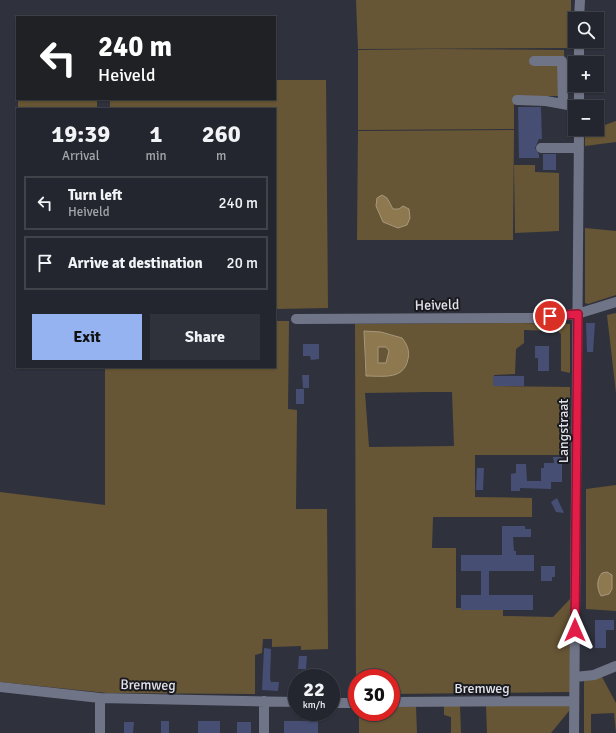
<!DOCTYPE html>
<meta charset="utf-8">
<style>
body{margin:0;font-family:Signika,sans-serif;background:#2f323a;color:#f1f3f6;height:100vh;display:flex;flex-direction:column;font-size:15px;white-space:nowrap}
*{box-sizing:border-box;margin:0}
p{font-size:13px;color:#a3a5aa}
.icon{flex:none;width:22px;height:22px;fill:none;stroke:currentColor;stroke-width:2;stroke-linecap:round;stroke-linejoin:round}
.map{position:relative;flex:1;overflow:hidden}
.side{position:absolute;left:16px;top:108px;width:260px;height:260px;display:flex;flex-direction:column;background:#23262e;border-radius:0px;box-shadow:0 1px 3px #0004,0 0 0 1px #40434a}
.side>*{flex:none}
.hud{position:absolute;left:16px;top:16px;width:260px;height:84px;border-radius:0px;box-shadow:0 1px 3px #0004,0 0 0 1px #40434a;background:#202124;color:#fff;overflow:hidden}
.tools{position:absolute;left:568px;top:12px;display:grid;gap:8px}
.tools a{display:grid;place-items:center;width:36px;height:36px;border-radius:0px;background:#23262e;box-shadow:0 1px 3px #0004,0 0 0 1px #40434a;font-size:20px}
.speed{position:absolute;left:288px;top:669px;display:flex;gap:8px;font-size:20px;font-weight:700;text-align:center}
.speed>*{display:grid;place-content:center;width:52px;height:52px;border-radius:50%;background:#23262e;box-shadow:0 1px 3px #0004,0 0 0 1px #40434a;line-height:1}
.speed small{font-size:10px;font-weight:400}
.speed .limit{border:6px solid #d22;background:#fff;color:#111}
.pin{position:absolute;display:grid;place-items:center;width:34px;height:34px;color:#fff;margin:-17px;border:2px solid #fff;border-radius:50%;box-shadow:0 1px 4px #0007}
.me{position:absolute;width:44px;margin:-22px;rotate:0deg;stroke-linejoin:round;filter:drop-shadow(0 0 3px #0008)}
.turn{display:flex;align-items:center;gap:14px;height:84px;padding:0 16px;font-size:18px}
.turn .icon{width:52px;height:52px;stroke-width:2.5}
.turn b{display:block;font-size:28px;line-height:34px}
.eta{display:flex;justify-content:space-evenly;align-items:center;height:68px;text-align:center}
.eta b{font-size:24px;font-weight:700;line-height:28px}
.primary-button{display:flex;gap:8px;margin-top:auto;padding:8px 16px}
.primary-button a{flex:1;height:46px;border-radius:0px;background:#95b2f1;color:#111;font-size:16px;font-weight:700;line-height:46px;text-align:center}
.primary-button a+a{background:#2f323a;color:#f1f3f6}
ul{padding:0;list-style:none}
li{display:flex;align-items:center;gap:12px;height:54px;margin:0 8px 6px;padding:0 8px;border:2px solid #40434a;border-radius:0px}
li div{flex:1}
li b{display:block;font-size:15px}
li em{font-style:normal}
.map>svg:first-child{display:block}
.green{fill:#675635;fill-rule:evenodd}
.water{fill:#8e784f;stroke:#a7987d;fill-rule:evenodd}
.building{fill:#464e74}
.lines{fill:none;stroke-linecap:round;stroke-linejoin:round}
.minor{stroke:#707487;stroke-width:10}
.route-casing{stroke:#92132f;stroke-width:10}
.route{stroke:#e11d48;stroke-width:7}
.labels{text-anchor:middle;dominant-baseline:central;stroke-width:4;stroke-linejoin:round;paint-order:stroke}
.street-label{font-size:14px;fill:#e0e1e9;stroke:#191a1f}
</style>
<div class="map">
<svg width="616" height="733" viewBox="0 0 616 733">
<rect width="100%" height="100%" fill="#2f323d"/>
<!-- green -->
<path class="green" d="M356,0H571V48L358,49Z
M433,49L564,50L565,96H514V129L358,130V50Z
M275,80H326L328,308L275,309V109H110V99H275Z
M18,99H97V109H18Z
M616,121V142L585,146V132Z
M514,130L513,240H357L358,131Z
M514,165H535V172L559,173V231L515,233Z
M585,228L616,231V295L588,304L585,303Z
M616,313V393L607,315Z
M275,321H289L288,409L297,410L296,509H327L328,649L301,650V646L272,647V639H263L262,653L255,655V694L107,693L0,682V492L105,505V367H275Z
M516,323L570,324V373L561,371V334L558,331L524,330V343L516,349L515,374L494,375V386L570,387V455H475V497L532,498V517H433L432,548H456V608H503V616L553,617L570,599V692L391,694V678H357L356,694L355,324ZM364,331L393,335L386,376L365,373ZM428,392H452L454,446L369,447L365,393Z
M378,347H386L389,351L387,363H378Z
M616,485V611L586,609V489Z
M602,677L616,703V733L614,713L591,714V733H584V681Z
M391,706L416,707L417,733H359V712H391Z
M444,706H460L461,733H451V717L444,715Z
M486,706H569V711L551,733H487Z"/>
<!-- water -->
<path class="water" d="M382,195L387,198L393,209H399L403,206L409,209L410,218L407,225L398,228L383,222L376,206L377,198Z
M364,331L381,332L402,338C407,344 410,351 408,359C404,380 384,376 366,376ZM378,347H386L389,351L386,363H378Z
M607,572L612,575V589L609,594L601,596C597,589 596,580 602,573Z"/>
<!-- building -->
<path class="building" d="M518,107H541L542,139H539L535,148L539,154V158H519Z
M543,154H556V170H543Z
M586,323H595L593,352H587Z
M303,344H319V359L311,360L310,356H303Z
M535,346H549V371H538V358H535Z
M302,375H309V388H303Z
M493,376H524V386H493Z
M296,389H304V404H296Z
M553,457H562V482H551V489L520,488V491H511V474L516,473V464H526L527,481H541V468H544V463H554Z
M477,468H484L483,490H476Z
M557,498L564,513L556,512L551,502Z
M502,526H525V529H531V537H513L514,551H516V555H534V571H489V595H533V610H461V595H481V571H461V555H502Z
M541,566H555V577H552V581H541Z
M595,620H614V630H606V648H595Z
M264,648L271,649L270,679L271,682H279L278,691L262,690Z
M299,656H307L306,669H298Z
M161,721H169V733H161Z
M198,721H220V733H198Z
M284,721H318V733H284Z
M124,722H134L133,733H124Z
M237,722H251V733H237Z"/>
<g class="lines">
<!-- minor -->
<path class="minor" d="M579,19L580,0
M534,61H562L563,104
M579,63V41
M517,100L546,101L579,107
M579,107V85
M541,148H579
M296,319L537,318L577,314L616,302
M575,677L594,675L616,666
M0,687L100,698L297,702
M391,702L574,701
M331,703H357
M100,733V698
M264,733V701
M574,733L579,129"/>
</g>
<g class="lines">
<!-- route casing -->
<g class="route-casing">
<path id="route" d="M550,316L578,314L575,630"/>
</g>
<!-- route -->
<use href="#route" class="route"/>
</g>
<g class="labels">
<!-- street labels -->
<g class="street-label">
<text transform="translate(437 305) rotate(-1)">Heiveld</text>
<text transform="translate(563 431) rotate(-90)">Langstraat</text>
<text transform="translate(148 685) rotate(1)">Bremweg</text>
<text x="482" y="688">Bremweg</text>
</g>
</g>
</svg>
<div class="tools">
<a><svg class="icon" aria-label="search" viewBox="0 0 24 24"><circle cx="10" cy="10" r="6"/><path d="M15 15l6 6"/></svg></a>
<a>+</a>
<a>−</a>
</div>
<div class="speed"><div>22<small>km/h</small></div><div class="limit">30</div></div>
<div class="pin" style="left:550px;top:316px;background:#d93025"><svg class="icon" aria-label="arrive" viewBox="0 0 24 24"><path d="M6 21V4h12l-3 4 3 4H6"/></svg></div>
<svg class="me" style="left:575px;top:630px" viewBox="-20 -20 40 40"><path d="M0-17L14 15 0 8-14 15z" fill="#e11d48" stroke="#fff" stroke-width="4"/></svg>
<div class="hud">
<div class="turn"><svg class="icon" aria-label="left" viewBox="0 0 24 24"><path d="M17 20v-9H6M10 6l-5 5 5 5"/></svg><div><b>240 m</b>Heiveld</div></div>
</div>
<section class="side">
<div class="eta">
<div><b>19:39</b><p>Arrival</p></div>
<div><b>1</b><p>min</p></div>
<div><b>260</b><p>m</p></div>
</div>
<ul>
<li><svg class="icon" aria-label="left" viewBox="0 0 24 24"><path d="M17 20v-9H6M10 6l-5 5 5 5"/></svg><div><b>Turn left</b><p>Heiveld</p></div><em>240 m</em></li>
<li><svg class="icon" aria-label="arrive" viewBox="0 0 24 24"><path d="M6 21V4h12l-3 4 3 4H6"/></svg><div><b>Arrive at destination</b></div><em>20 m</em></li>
</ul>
<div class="primary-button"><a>Exit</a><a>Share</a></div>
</section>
</div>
